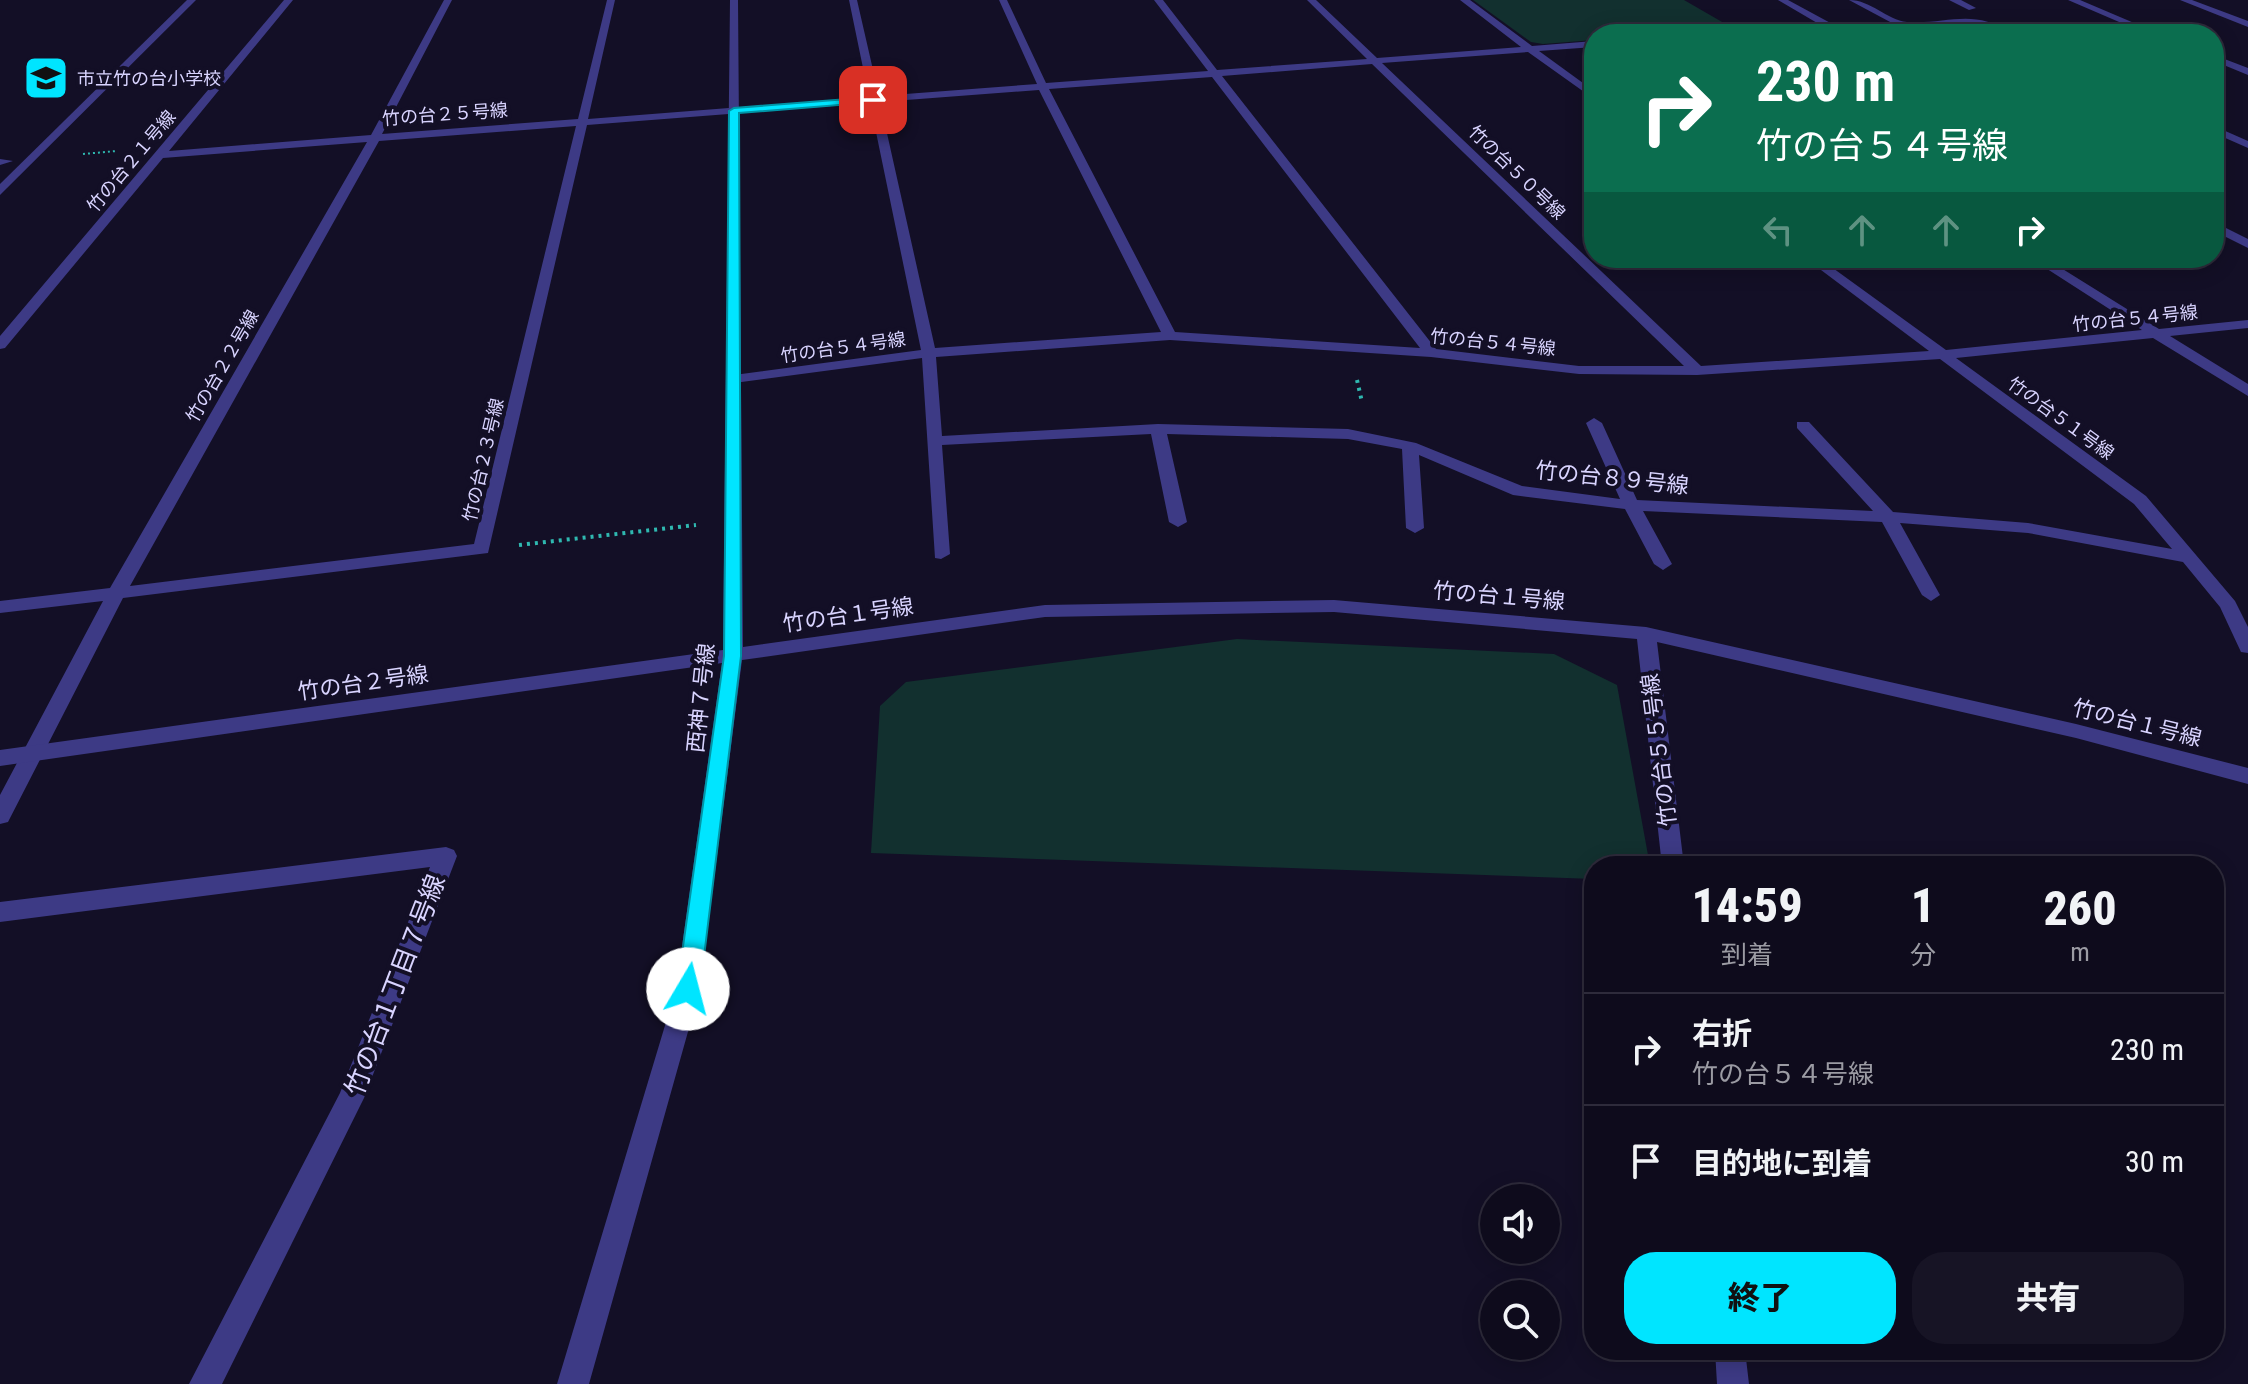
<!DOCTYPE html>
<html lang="ja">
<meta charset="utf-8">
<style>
body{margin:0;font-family:"Roboto Condensed","Noto Sans JP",sans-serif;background:#171425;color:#f1f3f6;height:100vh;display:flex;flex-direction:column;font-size:30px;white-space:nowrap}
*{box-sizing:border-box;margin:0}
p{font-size:26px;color:#9b9ba3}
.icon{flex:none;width:44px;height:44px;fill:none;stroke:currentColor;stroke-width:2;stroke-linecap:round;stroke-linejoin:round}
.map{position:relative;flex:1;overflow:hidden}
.side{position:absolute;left:1584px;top:856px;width:640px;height:504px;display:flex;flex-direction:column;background:#0e0b1c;border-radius:32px;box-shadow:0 4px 20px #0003,0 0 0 2px #2e2b3b}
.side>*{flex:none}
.guide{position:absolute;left:1584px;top:24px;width:640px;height:244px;border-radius:32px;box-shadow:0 4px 20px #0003,0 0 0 2px #2e2b3b;background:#0b6e4f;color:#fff;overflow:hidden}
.fabs{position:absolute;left:1480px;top:1184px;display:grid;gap:16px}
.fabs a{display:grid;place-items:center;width:80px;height:80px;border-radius:50%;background:#0e0b1c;box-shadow:0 4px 20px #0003,0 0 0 2px #2e2b3b;font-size:40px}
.pin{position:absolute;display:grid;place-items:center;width:68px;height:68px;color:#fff;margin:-34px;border-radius:16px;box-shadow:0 4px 12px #0006}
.me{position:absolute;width:88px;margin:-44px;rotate:8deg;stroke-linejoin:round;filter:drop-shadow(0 0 6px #0008)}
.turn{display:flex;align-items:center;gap:28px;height:168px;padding:0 40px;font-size:36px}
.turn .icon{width:104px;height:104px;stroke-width:2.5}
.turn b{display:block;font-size:56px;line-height:68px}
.lanes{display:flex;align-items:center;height:76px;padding:0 40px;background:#0003;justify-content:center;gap:40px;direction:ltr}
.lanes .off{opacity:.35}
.eta{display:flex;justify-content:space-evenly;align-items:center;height:136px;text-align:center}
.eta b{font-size:48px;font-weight:800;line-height:56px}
.button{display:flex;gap:16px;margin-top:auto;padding:16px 40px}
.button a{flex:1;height:92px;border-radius:32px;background:#00e5ff;color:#111;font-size:32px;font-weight:800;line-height:92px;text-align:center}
.button a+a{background:#171425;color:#f1f3f6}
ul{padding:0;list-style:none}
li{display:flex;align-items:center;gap:24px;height:112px;padding:0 40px;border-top:2px solid #2e2b3b}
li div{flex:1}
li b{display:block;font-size:30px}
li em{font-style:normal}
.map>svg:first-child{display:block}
.green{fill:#12302f}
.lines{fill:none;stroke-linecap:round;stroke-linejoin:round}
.path-far1{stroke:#2fb8b0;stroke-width:2;stroke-dasharray:2 3;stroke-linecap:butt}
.path{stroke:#2fb8b0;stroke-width:4;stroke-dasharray:3 5;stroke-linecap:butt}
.pedestrian{fill:#3d3a85;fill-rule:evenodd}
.minor{fill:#3d3a85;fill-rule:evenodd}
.tertiary{fill:#3d3a85;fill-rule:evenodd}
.route{fill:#00e5ff;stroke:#0095a6;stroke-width:2}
.labels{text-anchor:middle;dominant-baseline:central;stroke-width:8;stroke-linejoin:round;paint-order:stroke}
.far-poi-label{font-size:18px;fill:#d9d4ff;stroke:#130f26;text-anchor:start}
.far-street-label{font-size:18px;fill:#d9d4ff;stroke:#130f26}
.street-label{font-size:22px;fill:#d9d4ff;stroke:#130f26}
.near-street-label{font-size:26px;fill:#d9d4ff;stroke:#130f26}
</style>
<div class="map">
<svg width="2248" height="1384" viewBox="0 0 2248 1384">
<rect width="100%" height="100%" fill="#130f26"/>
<!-- green -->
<path class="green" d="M1473,0H1684L1736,30L1680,34H1594V40L1543,44L1531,42Z
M1237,639L1554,654L1617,685L1650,866H1594V879L871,853L880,706L906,682Z"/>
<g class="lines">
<!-- path-far1 -->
<path class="path-far1" d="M83,154L117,151"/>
<!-- path -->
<path class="path" d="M1357,380L1362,402
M519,545L696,525"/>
<!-- pedestrian -->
<path class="pedestrian" d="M187,0H196L0,195V184Z"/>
<!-- minor -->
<path class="minor" d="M284,0H293L169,151L371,135L444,0H452L382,134L578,119L607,0H615L588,119L869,97L849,0H857L879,96L1037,84L999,0H1007L1046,83L1208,71L1154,0H1163L1217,70L1367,59L1307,0H1316L1377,58L1521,47L1460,0H1470L1532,46L1594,41V47L1539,51L1594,91V99L1528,52L1382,63L1701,366L1929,351L1805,258H1819L1946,350L2142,330L2030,258H2045L2159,329L2248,320V328L2170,336L2248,384V396L2153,338L1956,358L2146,496L2235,601L2248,627V653L2241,652L2220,607L2183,562L2028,533L1900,523L1940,595L1931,601L1922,595L1882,522L1643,511L1672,564L1663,570L1654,564L1625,509L1513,495L1419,455L1424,528L1415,533L1406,528L1402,449L1348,439L1167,434L1187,522L1178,527L1169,522L1151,434L942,445L950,554L941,559L935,558L922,358L734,383L727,379L734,375L921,350L870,103L587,125L488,553L123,598L8,822L0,824V795L103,601L0,613V601L110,588L367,142L163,158L5,348L0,349V336ZM1372,64L1684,366H1579L1436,349L1222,76ZM1212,77L1420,348L1175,332L1049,89ZM1039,90L1161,332L935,348L880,102ZM576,126L474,544L130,586L379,141ZM1170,340L1431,357L1579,374L1697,375L1940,359L2134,504L2172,549L2028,523L1893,512L1809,422H1797V428L1873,511L1637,500L1602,423L1594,418L1586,423L1620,499L1522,486L1416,443L1348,429L1158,424L942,436L936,357Z
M1778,0H1788L1836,26L1892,23L1849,0C1871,0 1887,20 1907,22C1947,25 1974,7 2011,34H1998L1974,23L1799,34H1750L1824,27Z
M1949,0H1961L1976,8L1969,10Z
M2180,0H2192L2248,21V27Z
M2214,126L2248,141V148L2214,133Z
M0,159L13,161L0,165Z
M2214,222L2248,239V248L2214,231Z
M446,847L454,850L457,856L364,1098L222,1384H189L340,1093L430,867L0,922V902Z"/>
<!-- tertiary -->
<path class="tertiary" d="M730,0H738L743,647L1045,605L1334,600L1646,627L2076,724L2248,768V784L2076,738L1657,642L1684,866H1662L1637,639L1334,612L1045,617L742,660L700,989L589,1384H557L676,989L722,663L0,766V750L723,650Z
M2068,0H2080L2160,34H2147Z
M2214,55L2248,68V75L2214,61Z
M1715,1350H1745L1749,1384H1717Z"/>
</g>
<!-- route -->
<path class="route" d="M873,97L876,102L739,113L741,656L700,989L696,996L688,999L680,996L677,989L724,656L729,111L734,108Z"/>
<!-- icons -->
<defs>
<g id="school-square" transform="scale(2.3)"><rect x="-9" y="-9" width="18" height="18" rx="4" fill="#00e5ff" stroke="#130f26"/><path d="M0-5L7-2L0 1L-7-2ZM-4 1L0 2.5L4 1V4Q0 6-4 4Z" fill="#111"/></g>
</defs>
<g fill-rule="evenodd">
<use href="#school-square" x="46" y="78"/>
</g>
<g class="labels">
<!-- far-poi labels -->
<g class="far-poi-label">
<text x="77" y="78">市立竹の台小学校</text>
</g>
<!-- far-street labels -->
<g class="far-street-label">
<text transform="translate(445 114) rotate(-4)">竹の台２５号線</text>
<text transform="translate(131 161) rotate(-50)">竹の台２１号線</text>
<text transform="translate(1517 172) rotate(44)">竹の台５０号線</text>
<text transform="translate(2135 318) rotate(-6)">竹の台５４号線</text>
<text transform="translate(1493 342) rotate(6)">竹の台５４号線</text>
<text transform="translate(843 347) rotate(-8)">竹の台５４号線</text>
<text transform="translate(222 366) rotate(-60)">竹の台２２号線</text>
<text transform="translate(2061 418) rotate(36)">竹の台５１号線</text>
<text transform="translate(483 460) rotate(-77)">竹の台２３号線</text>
</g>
<!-- street labels -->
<g class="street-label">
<text transform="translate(1612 478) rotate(6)">竹の台８９号線</text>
<text transform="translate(1499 596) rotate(5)">竹の台１号線</text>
<text transform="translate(848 615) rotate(-8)">竹の台１号線</text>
<text transform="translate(363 683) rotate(-8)">竹の台２号線</text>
<text transform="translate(701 698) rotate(-84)">西神７号線</text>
<text transform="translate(2137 723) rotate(14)">竹の台１号線</text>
<text transform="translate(1659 750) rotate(-97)">竹の台５５号線</text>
</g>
<!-- near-street labels -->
<g class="near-street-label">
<text transform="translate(395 985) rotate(-69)">竹の台１丁目７号線</text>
</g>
</g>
</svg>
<div class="fabs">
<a><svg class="icon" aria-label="sound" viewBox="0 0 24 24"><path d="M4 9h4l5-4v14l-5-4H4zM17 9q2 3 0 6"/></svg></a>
<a><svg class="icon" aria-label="search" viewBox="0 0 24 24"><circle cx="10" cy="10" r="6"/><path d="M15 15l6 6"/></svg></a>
</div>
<div class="pin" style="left:873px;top:100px;background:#d93025"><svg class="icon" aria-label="arrive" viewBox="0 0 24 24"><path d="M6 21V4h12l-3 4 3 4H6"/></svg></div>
<svg class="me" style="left:688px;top:989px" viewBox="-20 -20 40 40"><circle r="19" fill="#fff"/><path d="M0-13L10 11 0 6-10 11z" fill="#00e5ff"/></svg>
<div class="guide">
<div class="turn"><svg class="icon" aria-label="right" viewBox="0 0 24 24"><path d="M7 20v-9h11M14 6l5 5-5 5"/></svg><div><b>230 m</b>竹の台５４号線</div></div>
<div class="lanes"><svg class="icon off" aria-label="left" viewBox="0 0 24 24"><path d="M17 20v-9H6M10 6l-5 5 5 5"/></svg><svg class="icon off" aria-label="ahead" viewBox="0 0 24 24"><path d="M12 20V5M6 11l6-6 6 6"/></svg><svg class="icon off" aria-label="ahead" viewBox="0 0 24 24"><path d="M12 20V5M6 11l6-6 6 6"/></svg><svg class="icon" aria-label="right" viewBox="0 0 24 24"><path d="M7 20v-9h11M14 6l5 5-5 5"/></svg></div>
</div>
<section class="side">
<div class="eta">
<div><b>14:59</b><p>到着</p></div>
<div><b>1</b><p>分</p></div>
<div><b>260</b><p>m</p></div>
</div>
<ul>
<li><svg class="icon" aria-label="right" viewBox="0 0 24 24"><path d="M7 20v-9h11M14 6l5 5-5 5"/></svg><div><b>右折</b><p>竹の台５４号線</p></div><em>230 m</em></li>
<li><svg class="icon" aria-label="arrive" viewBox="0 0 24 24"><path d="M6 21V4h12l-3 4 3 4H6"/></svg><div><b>目的地に到着</b></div><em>30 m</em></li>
</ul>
<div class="button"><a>終了</a><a>共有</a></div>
</section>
</div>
